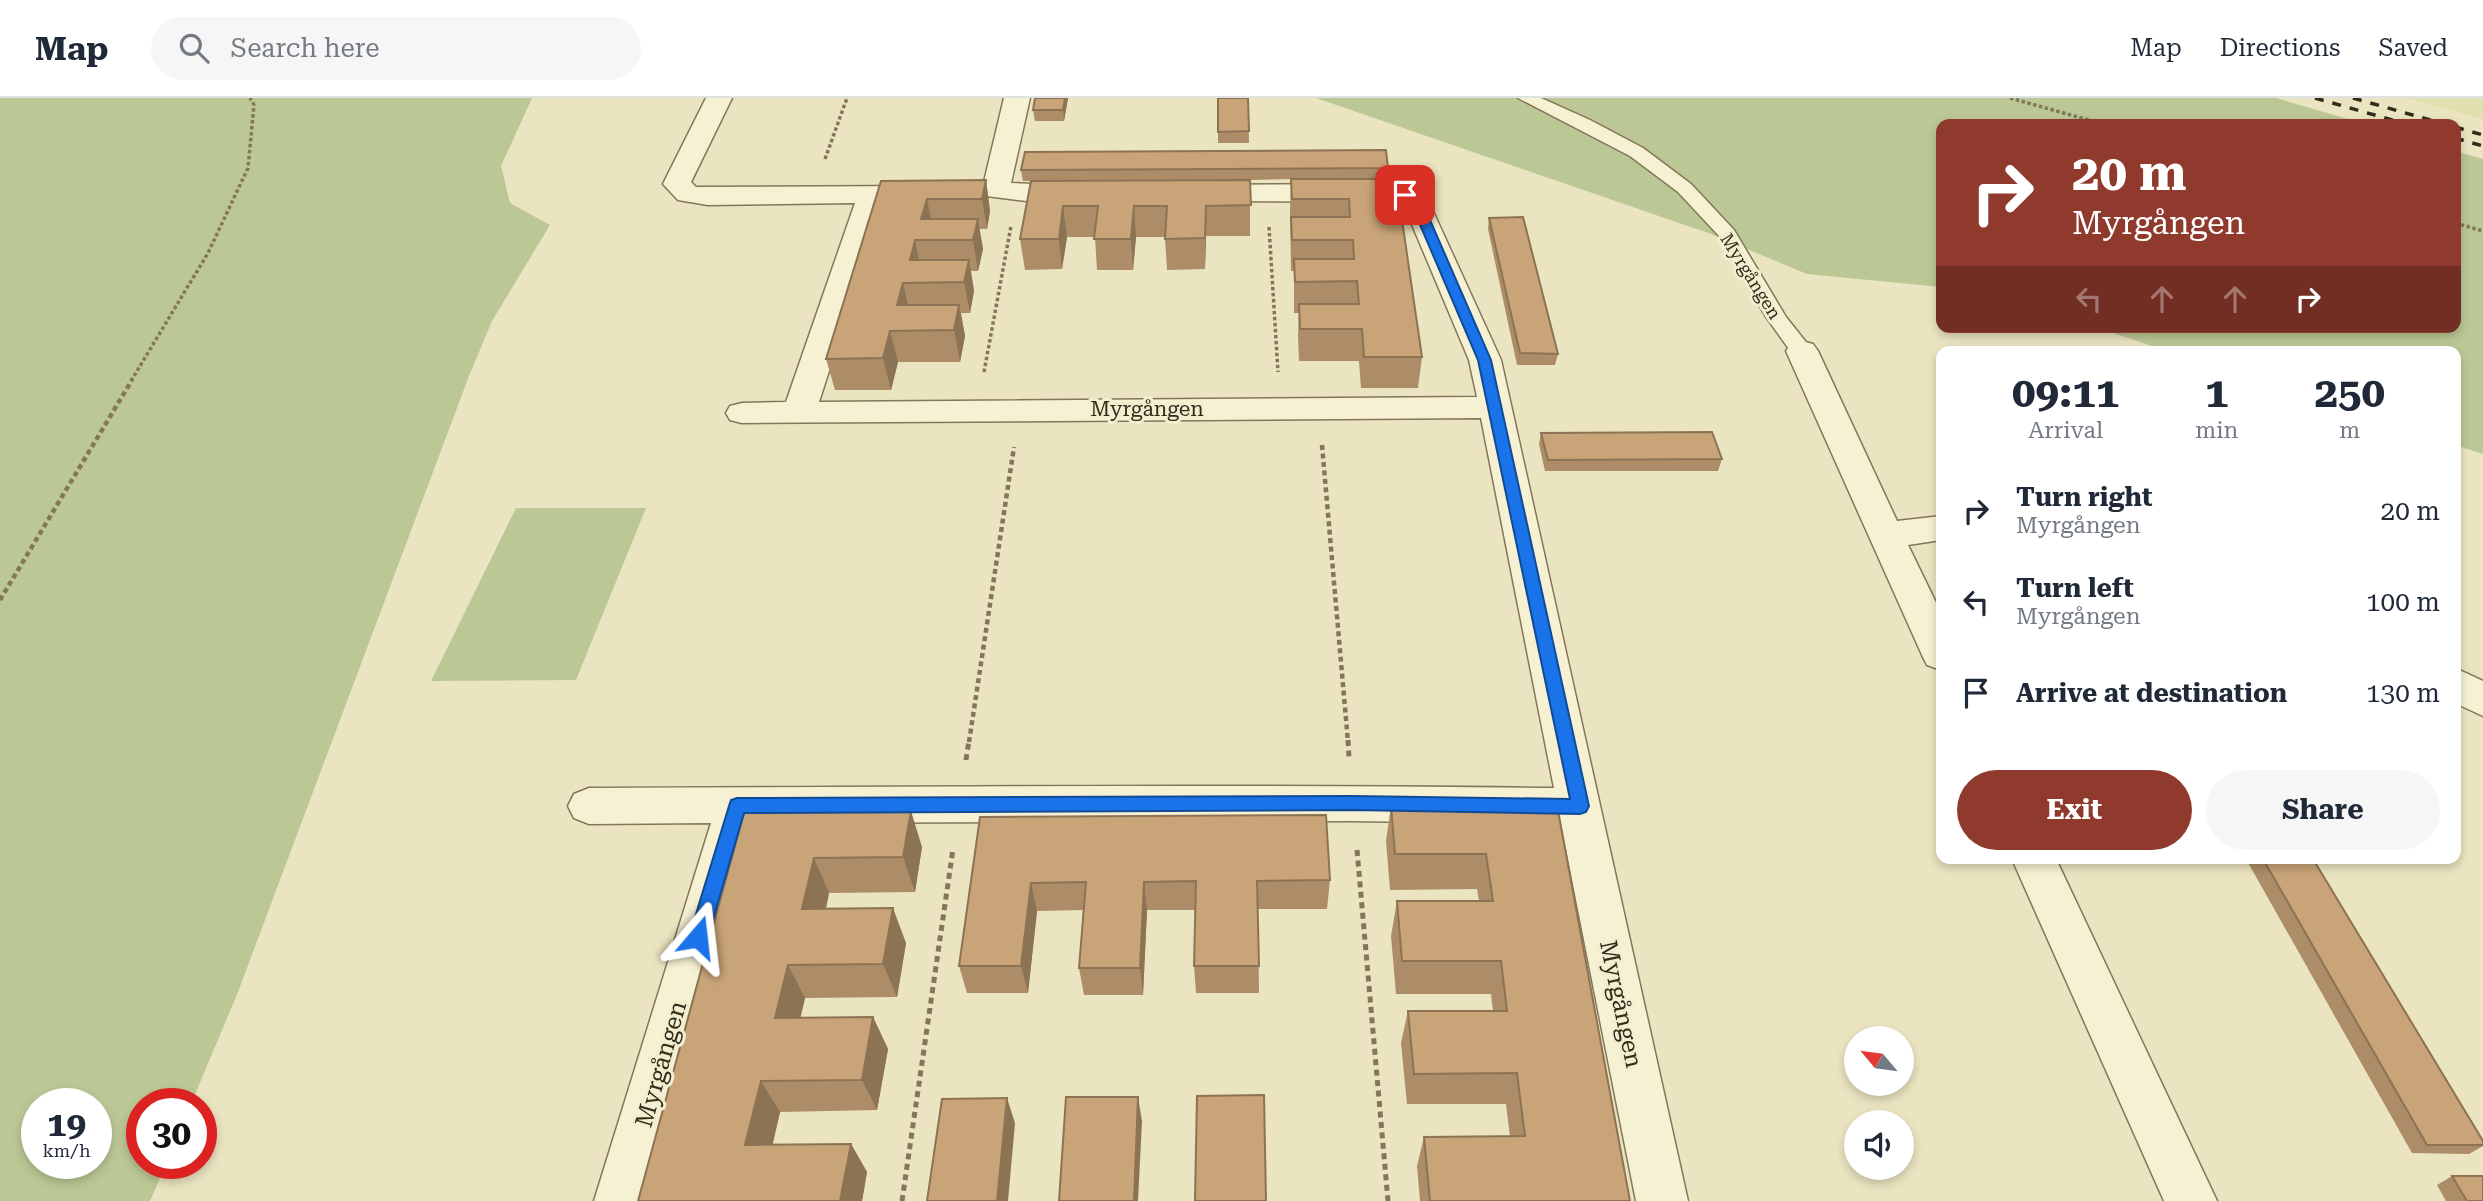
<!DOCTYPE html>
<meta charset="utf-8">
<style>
body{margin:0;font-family:"Roboto Serif",serif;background:#f6f6f7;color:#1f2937;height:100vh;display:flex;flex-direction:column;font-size:26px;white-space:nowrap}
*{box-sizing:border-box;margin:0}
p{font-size:23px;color:#747a83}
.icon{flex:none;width:38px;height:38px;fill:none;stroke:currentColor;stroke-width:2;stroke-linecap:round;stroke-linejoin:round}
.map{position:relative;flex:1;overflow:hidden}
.panel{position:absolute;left:1936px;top:248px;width:525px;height:518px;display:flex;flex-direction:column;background:#fff;border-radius:14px;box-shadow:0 4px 10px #0003}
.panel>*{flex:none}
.top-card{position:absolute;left:1936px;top:21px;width:525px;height:214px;border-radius:14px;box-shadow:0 4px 10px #0003;background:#8f3a2c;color:#fff;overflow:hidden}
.needle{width:46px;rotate:299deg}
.controls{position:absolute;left:1844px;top:928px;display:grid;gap:14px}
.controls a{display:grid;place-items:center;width:70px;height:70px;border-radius:50%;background:#fff;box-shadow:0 4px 10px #0003;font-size:35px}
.speed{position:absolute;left:21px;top:990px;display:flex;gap:14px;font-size:35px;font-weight:700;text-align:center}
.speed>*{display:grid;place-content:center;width:91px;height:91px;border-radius:50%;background:#fff;box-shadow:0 4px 10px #0003;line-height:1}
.speed small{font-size:18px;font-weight:400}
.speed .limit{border:10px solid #d22;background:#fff;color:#111}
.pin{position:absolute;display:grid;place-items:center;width:60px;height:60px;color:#fff;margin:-30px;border-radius:14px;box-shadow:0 4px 10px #0006}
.me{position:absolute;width:77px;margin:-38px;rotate:17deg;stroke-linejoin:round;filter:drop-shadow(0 0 5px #0008)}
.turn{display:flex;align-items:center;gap:24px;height:147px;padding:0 21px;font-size:32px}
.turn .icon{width:91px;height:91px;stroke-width:2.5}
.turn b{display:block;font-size:49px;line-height:60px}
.lanes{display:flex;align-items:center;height:66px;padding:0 21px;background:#0003;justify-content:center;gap:35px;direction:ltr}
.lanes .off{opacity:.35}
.eta{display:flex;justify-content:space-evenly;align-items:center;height:119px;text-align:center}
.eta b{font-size:42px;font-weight:700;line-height:49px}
.cta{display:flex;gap:14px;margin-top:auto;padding:14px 21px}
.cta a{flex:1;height:80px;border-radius:42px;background:#8f3a2c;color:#fff;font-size:28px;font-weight:700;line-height:80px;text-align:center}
.cta a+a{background:#f6f6f7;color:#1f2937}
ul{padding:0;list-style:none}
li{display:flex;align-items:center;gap:21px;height:91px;padding:0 21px}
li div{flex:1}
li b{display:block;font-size:26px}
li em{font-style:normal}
header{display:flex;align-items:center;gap:42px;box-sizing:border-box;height:98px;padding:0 35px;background:#fff;border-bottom:2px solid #e0e1e3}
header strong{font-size:33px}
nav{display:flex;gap:38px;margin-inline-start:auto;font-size:24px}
.search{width:490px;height:63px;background:#f6f6f7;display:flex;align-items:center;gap:18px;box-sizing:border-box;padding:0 24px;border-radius:38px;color:#747a83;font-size:26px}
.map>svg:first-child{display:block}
.farmland{fill:#e0dfae}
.green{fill:#bbc895;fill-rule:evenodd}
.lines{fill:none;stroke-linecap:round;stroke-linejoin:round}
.lane-casing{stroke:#837659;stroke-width:3}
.street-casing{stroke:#837659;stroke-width:3}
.path-far2{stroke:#837659;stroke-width:3.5;stroke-dasharray:3.5 2.5;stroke-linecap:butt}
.path-far1{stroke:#837659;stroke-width:4.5;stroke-dasharray:5 3.5;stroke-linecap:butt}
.path{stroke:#837659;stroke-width:5;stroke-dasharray:6 4.5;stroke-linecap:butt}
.lane{fill:#f7f1d3;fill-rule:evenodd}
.street{fill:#f7f1d3;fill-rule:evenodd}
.rail{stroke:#342b1d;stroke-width:3.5;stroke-dasharray:9 9;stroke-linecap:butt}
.wall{fill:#ac8d67}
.shaded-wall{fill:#8c7354}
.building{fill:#c8a478;stroke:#8c7354;stroke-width:2}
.route{fill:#1a73e8;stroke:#114b97;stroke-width:2}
.labels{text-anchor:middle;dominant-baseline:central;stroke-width:6;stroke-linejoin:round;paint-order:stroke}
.far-street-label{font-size:18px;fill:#342b1d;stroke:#f3eecf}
.street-label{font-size:21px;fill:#342b1d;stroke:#f3eecf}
.near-street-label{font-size:24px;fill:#342b1d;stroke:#f3eecf}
</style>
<header>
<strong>Map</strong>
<div class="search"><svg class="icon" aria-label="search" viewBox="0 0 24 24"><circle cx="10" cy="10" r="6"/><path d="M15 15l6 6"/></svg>Search here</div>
<nav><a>Map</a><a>Directions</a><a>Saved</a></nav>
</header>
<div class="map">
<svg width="2483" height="1103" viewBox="0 0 2483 1103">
<rect width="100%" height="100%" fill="#ebe4c0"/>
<!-- farmland -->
<path class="farmland" d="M2407,0H2483V21Z"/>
<!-- green -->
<path class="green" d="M0,0H532L501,68L510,105L550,127L492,223L469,278L238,894L191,1006H142V1066H166L150,1103H0ZM96,1006V1066H37V1006Z
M1316,0H2276L2365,26H1941V189L1807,176L1711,136Z
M2455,53L2483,61V356L2455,347V254H2170L2095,229H2455Z
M516,410H646L576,582L431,583Z"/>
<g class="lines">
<!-- lane casing -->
<g class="lane-casing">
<path id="lane" d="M1518,0H1541L1590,22L1643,50L1691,86L1734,132L1786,219L1813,253L1810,258H1794L1766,219L1720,139L1678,94L1630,58Z"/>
</g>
<!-- street casing -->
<g class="street-casing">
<path id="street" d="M706,0H732L691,84L696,89L928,88L938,90L942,96L938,102L883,105L819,304L1477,299L1469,262L1405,110L1397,104L1199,103L1189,101L1185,95L1189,89L1199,87L1384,86L1415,91L1427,100L1501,262L1688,1103H1636L1561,726L1352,723L754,725L646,1103H594L711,725L589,726L574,720L568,708L574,696L589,690C911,689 1232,686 1554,690L1481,320L742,325L730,322L726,315L730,308L742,305L786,304L855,105L708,107L678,102L663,86Z
M1004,0H1030L1011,85L1079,88L1089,90L1093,96L1089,102L1035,104L986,98L982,92Z
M1802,243L1813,246L1818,253L1897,423L1941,418V442L1908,447L1941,515V572L1927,567L1922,557L1786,253L1791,246Z
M2455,570L2483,583V618L2455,605Z
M2012,761H2056L2217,1103H2164Z"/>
</g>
<!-- path-far2 -->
<path class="path-far2" d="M2010,0L2103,26
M825,61L847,0
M2455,125L2483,133
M1269,129L1278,274
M984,274L1011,128
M131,283L208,155L248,70L254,7L250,0"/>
<!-- path-far1 -->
<path class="path-far1" d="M1322,347L1348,644
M0,502L132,282
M969,644L1014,349"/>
<!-- path -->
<path class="path" d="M1348,642L1349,659
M966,662L969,642
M1357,752L1388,1103
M902,1103L953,751"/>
<!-- lane -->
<use href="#lane" class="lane"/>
<!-- street -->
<use href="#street" class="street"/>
<!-- rail -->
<path class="rail" d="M2315,0L2406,26
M2353,0L2444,26
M2455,29L2483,37
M2455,40L2483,48"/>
</g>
<!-- wall -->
<path class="wall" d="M1068,0L1064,23H1035L1033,12Z
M1218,0H1248L1249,45H1218Z
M1388,70L1387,81H1396L1422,259L1418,290H1361L1359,263H1299L1298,238L1299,215H1294V173H1291L1290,112L1291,81L1250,82V138H1206L1205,171L1167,172L1165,139H1136L1133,172H1097L1095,139H1067L1062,171L1025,172L1020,141L1031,83H1023L1021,72Z
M986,82L990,113L987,131H979L983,151L978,173H971L974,193L970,215H961L965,238L960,264H898L891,292H835L826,261L881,83Z
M1489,120L1558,256L1555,267H1517L1488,131Z
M1541,335L1722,361L1718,373H1545L1539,346Z
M1557,707L1630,1103H1420L1417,1068L1424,1039H1510L1506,1006H1407L1401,945L1408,913H1493L1491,896H1396L1391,838L1397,803H1479L1477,791L1390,792L1386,743L1391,708Z
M744,715L922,749L915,794L829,795L826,811L906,845L897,899L805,900L800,920L873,919L888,951L877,1012L780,1014L772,1047L851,1046L867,1074L862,1103H638Z
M980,719L1330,782L1327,811H1258L1259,895H1196L1194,868L1195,812H1147L1143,897H1084L1079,870L1083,812L1037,813L1028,895H967L959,868Z
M2246,761H2313L2483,1043V1048L2469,1056L2412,1055Z
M2452,1078L2483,1103H2446L2437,1087Z"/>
<!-- shaded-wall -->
<path class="shaded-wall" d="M1065,0H1068L1064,23L1063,12Z
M986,82L990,113L987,131L982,101Z
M927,101L933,132L921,121Z
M1063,108L1067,139L1062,171L1059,141Z
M1134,108L1136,139L1133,172L1131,141Z
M1206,108V138L1205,171V140Z
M978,121L983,151L978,173L973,142Z
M915,142L921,173L910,162Z
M969,162L974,193L970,215L964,184Z
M903,185L910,216L897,207Z
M959,207L965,238L960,264L954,232Z
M890,233L898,264L891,292L883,260Z
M911,713L922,749L915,794L903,759Z
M814,760L829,795L818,846L802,811Z
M1144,784L1147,812L1143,897L1140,870Z
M1031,785L1037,813L1028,895L1021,868Z
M893,810L906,845L897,899L883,866Z
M788,867L805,900L793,952L775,920Z
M873,919L888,951L877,1012L862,982Z
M761,983L780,1014L766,1076L745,1047Z
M1138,999L1142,1023L1138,1103H1134Z
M1007,1000L1015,1025L1008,1103H997Z
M851,1046L867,1074L862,1103H840Z"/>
<!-- building -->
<path class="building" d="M1035,0H1065L1063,12H1033Z
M1218,0H1248L1249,33L1218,34Z
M1386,52L1388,70L1021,72L1025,54Z
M1291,81H1396L1422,259H1364L1362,231H1300L1299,206H1359L1357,183L1295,184L1294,161H1354L1353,142H1292L1291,119H1350L1349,101H1292Z
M986,82L982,101H927L921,121H978L973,142H915L910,162H969L964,184L903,185L897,207H959L954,232L890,233L883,260L826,261L881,83Z
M1250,82L1251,107L1206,108L1205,140L1165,141L1167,108H1134L1131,141H1094L1098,108H1063L1059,141H1020L1031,83Z
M1523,119L1558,256L1520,255L1489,120Z
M1712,334L1722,361L1548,362L1541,335Z
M1557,707L1630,1103H1430L1424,1039L1525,1038L1517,975L1414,976L1408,913H1507L1501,863H1402L1397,803H1493L1486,756H1395L1391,708Z
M911,713L903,759L814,760L802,811L893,810L883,866L788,867L775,920L873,919L862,982L761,983L745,1047L851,1046L840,1103H638L744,715Z
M1326,717L1330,782L1257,783L1259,868H1194L1196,783L1144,784L1140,870H1079L1086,784L1031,785L1021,868H959L980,719Z
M2263,761H2313L2483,1043V1047H2427Z
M1264,997L1266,1103H1195L1197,998Z
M1066,999H1138L1134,1103H1059Z
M1007,1000L997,1103H927L942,1001Z
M2452,1078H2483V1103H2467Z"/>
<!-- route -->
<path class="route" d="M1405,94L1423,106L1491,262L1589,708L1586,714L1580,716L1352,712L744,715L708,839L705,845L698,848L692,845L689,839L729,708L731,702L737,700L1352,698L1570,701L1478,262L1412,108L1399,97Z"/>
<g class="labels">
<!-- far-street labels -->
<g class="far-street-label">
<text transform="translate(1751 178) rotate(58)">Myrgången</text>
</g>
<!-- street labels -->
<g class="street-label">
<text x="1147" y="311">Myrgången</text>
</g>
<!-- near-street labels -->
<g class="near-street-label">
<text transform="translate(1621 906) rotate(78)">Myrgången</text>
<text transform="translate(661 966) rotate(-74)">Myrgången</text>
</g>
</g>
</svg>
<div class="controls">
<a><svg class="needle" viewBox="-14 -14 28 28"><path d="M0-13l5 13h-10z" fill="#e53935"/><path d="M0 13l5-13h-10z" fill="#747a83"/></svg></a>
<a><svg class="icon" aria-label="sound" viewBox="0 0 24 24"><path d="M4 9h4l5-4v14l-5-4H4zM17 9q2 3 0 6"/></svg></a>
</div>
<div class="speed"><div>19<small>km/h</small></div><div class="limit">30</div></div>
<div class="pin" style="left:1405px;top:97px;background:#d93025"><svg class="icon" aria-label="arrive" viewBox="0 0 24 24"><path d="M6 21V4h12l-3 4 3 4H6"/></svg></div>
<svg class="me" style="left:698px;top:839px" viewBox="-20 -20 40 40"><path d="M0-17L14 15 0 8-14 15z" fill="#1a73e8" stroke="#fff" stroke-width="4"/></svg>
<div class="top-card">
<div class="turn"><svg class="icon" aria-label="right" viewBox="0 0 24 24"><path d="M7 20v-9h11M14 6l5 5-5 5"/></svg><div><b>20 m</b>Myrgången</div></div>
<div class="lanes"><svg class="icon off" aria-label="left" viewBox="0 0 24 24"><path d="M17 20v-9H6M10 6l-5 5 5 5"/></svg><svg class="icon off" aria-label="ahead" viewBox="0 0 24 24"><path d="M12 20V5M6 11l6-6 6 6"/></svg><svg class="icon off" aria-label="ahead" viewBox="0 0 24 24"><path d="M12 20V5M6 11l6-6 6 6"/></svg><svg class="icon" aria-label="right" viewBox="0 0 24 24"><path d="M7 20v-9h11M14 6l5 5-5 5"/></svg></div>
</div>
<section class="panel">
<div class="eta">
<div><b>09:11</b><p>Arrival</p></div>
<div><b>1</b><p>min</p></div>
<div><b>250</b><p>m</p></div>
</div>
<ul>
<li><svg class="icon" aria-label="right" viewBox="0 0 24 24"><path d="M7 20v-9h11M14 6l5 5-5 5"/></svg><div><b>Turn right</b><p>Myrgången</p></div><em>20 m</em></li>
<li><svg class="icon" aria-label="left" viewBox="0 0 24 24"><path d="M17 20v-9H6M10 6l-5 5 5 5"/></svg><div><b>Turn left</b><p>Myrgången</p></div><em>100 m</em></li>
<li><svg class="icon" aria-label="arrive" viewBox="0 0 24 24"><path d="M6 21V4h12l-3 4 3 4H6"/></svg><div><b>Arrive at destination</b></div><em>130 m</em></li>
</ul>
<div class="cta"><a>Exit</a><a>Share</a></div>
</section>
</div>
